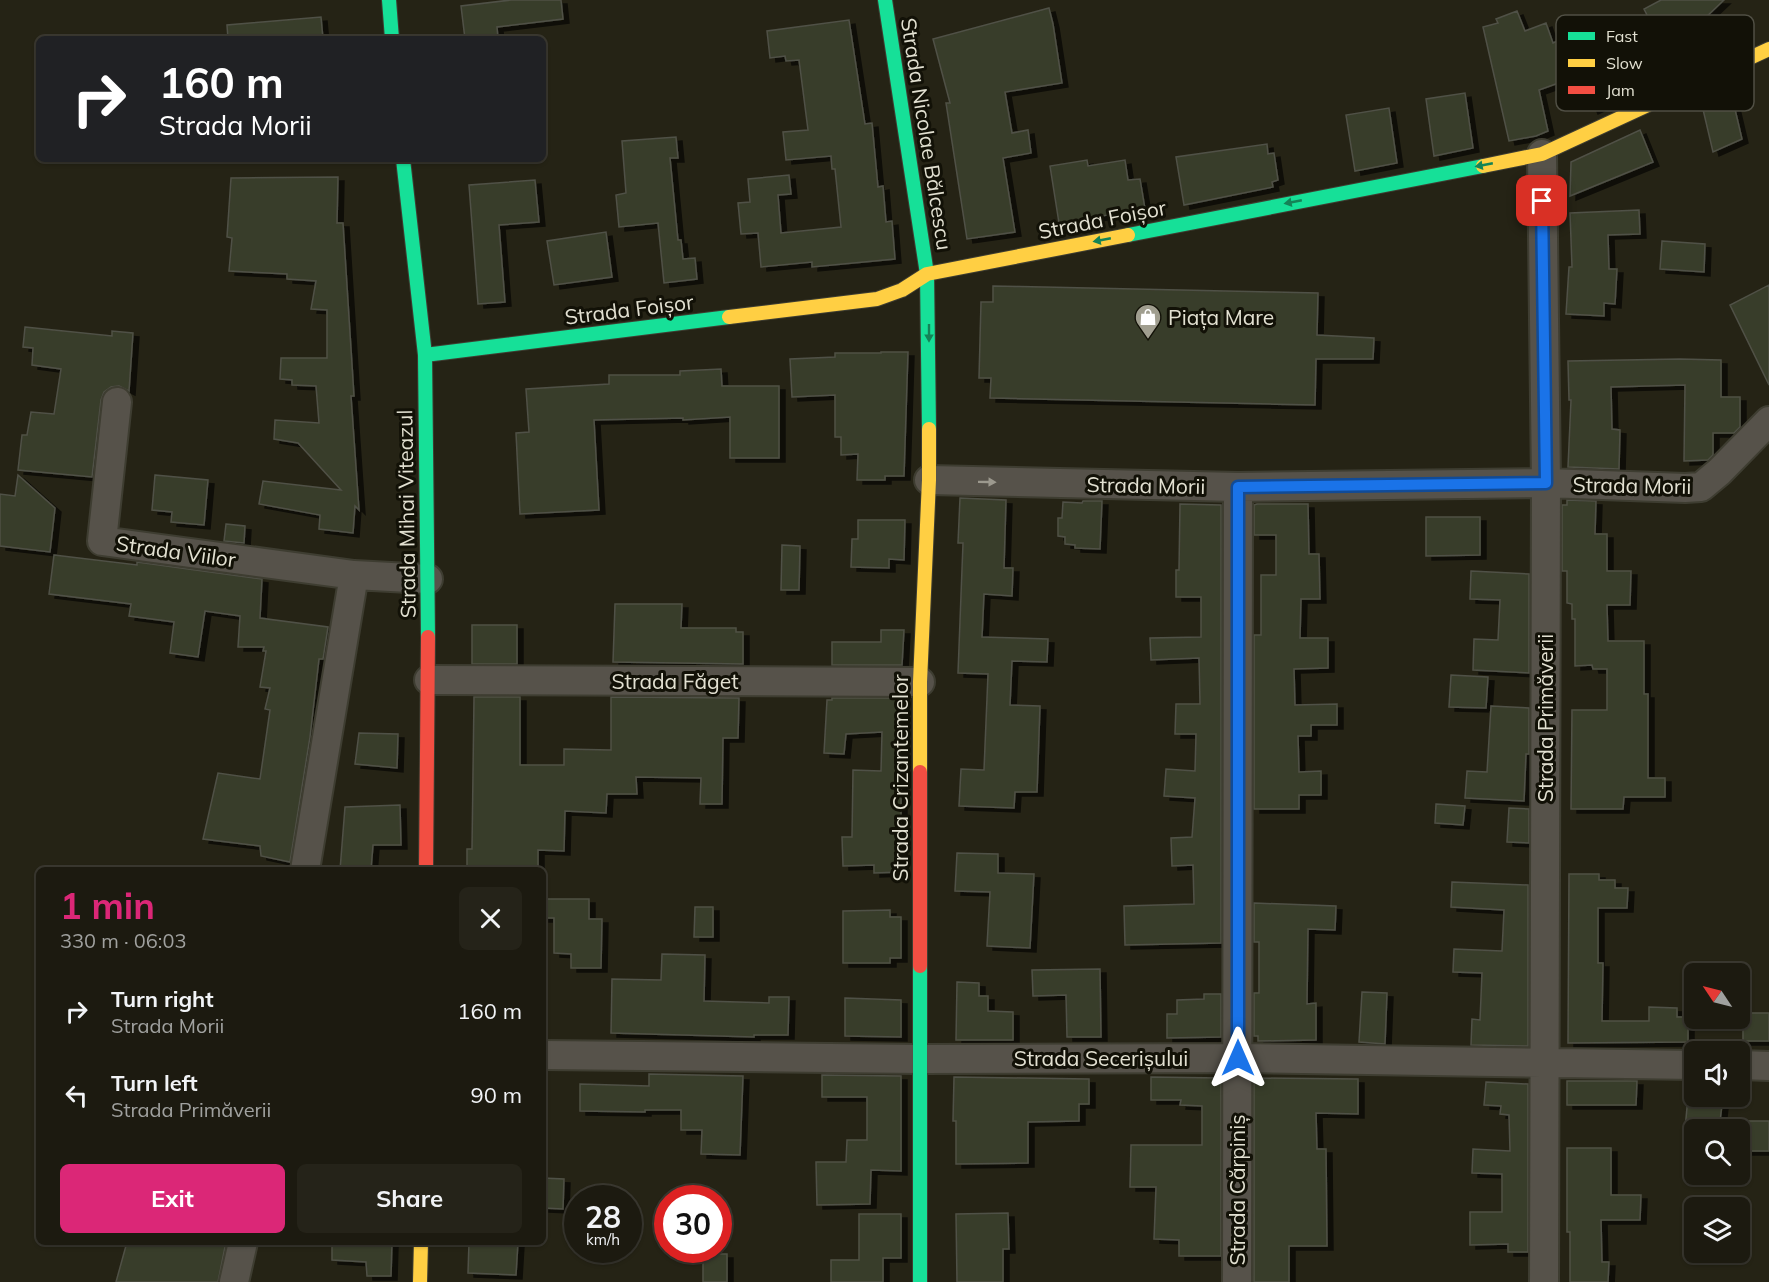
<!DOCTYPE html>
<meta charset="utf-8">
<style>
body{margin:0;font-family:Mulish,sans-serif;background:#252319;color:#f1f3f6;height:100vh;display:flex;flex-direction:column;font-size:22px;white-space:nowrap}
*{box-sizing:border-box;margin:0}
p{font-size:20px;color:#a0a19f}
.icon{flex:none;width:33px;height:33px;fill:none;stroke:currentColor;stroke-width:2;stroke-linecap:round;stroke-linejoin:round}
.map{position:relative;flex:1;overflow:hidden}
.panel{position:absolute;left:36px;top:867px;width:510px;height:378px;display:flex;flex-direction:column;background:#1c1a10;border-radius:9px;box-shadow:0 2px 4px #0004,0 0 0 2px #3a3830}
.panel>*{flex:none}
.guide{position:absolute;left:36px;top:36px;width:510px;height:126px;border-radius:9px;box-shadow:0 2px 4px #0004,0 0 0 2px #3a3830;background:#202124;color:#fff;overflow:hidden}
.needle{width:39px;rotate:305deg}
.fabs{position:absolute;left:1684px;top:963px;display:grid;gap:12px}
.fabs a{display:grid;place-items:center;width:66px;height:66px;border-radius:9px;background:#1c1a10;box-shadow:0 2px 4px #0004,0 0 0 2px #3a3830;font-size:30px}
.speed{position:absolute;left:564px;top:1185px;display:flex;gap:12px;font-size:30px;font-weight:700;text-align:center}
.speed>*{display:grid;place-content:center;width:78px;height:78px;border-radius:50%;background:#1c1a10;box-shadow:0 2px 4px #0004,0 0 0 2px #3a3830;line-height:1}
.speed small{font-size:15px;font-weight:400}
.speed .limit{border:9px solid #d22;background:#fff;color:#111}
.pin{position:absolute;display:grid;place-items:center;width:51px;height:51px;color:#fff;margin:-26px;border-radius:12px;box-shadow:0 3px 9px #0006}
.me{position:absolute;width:66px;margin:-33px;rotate:0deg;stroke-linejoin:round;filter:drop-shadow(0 0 4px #0008)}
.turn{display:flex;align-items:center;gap:21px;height:126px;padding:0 24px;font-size:27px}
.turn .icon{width:78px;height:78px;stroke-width:2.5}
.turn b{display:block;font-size:42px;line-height:51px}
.round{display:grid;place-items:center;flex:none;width:63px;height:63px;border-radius:9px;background:#252319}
.head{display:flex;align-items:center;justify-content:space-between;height:102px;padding:0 24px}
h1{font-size:36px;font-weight:700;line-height:45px;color:#db2777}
.primary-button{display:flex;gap:12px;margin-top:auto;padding:12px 24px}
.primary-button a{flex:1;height:69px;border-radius:9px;background:#db2777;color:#fff;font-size:24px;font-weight:700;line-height:69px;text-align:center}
.primary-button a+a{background:#252319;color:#f1f3f6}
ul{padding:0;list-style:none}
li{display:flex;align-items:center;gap:18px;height:84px;padding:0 24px}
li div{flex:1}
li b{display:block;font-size:22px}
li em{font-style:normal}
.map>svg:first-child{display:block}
.building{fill:#393c2b;stroke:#505146;stroke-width:1.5;filter:url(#shadow)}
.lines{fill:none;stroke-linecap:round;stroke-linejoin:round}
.street-casing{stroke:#3e3d31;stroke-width:32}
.fast-casing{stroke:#3e3d31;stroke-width:16}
.slow-casing{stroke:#3e3d31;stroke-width:16}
.jam-casing{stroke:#3e3d31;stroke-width:16}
.street{stroke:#56524a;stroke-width:28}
.fast{stroke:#16e098;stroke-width:14}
.slow{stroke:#ffcf43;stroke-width:14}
.jam{stroke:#f24e42;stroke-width:14}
.oneway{fill:#148357}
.oneway2{fill:#9c998e}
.route-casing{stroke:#114b97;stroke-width:15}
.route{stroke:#1a73e8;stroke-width:10}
.labels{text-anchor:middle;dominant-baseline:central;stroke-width:6;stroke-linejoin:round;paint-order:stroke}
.street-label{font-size:21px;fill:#e2e0d1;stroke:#121107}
.poi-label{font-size:21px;fill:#e2e0d1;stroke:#121107;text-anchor:start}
.key{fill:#121107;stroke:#504f44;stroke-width:1.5}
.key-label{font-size:16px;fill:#e2e0d1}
</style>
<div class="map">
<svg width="1769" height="1282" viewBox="0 0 1769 1282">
<defs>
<filter id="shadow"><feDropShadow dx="6" dy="4" stdDeviation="0" flood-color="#0009"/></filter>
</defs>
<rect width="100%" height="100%" fill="#252315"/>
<!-- building -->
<path class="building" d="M511,0H561L563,19L497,27L498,38L465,39L461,6Z
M1661,0H1724L1704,19L1719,43L1721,50L1592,110L1578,76L1539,90L1548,131L1536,136L1509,141L1483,27L1498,23L1496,19L1517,11L1525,31L1546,23L1553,43L1586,29L1593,45L1648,17L1644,9Z
M1049,8L1053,24L1062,83L1005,92L1012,133L1028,130L1031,153L1003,158L1015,232L967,239L946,103H950L933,39Z
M321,17L323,39H228L227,25Z
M849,20L865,124L872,123L878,187L883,186L886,222L892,221L895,259L812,267V262L761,267L758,233L741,234L738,203L750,202L748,179L789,175L791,194L778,195L781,233L841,227L835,169H832L831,156L786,160L783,132L808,130L799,60L786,61L785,56L770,58L767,31Z
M1730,88L1742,139L1713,152L1701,101Z
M1465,93L1473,148L1434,156L1426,99Z
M1389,108L1397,163L1355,171L1346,115Z
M1640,130L1653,162L1570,196L1571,162Z
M676,137L678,158H670L678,240H681L683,259L695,258L697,279L664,283L658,223L619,227L616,195L626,193L622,141Z
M1267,144L1268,154L1274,153L1278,180L1272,182L1273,187L1184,205L1176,157Z
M1087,160L1088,166L1125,160L1128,180L1140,179L1145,209L1059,223L1050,166Z
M338,177L337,223H343L354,396H351L359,510L355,506L353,533L319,529L320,515L259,504L263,481L341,490L298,443L274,439L275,420L319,423L316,386L292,385V380L280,379L281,358H327V310L311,309L316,281L287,279V274L229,271L232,238L227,237L231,178Z
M535,180L539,222L499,225L505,302L478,304L469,185Z
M1639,210L1640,234L1608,235L1609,269H1617L1615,304L1604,303V316L1566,314L1569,267H1572L1570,213Z
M606,232L612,277L554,285L547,241Z
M1662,241L1705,244L1704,272L1660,269Z
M1769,285V385L1730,305Z
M993,286L1318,293L1317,335L1374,338L1373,359H1316L1315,405L990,398L991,378H979L981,302H993Z
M25,327L112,336V331L133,333L129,391L119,386L111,387L104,392L101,400L92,477L18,470L22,435H27L31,412L54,414L61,369L32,365L33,348L23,347Z
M881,352H908L904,476H885V480H857L858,454L841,455V437H835V395L792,397L790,359L835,357V353H881Z
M1680,359L1721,360V397H1740V427L1734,433H1713V455L1708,460L1684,461L1685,385L1611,387L1612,429L1620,430L1619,469L1568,467L1571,400H1569L1568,361Z
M721,369L722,386H779V458H730V417L683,420V418L594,420L599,510L520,514L516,433L529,432L526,389L609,384V375H680V371Z
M18,475L55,508L50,552L0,546V494L15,496Z
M155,475L208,480L204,525L171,522L172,512L152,510Z
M960,498L1006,500L1004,568H1013L1012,596L984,594L982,637L1048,639L1047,662L1012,661L1010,705L1040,706L1037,792H1015L1014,808L959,806L961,769L984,770L988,674L958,673L963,543H958Z
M1567,500L1596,501L1595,534H1607V571H1631L1630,605H1607L1608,641H1644V694H1648V778H1665V797H1624L1623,809H1571L1572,710H1607V669H1593L1592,665L1575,666V619H1572V604L1567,603V571H1562V505H1567Z
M1083,501H1102L1100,549L1075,548V545L1065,544V537L1058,536V518H1062L1063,502L1082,503Z
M1180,504L1221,505V943L1125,945L1124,906L1194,904L1193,865L1172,866L1171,838L1192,837L1195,798L1164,796L1166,769L1195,771L1196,734H1175L1176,704H1200L1199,658L1151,660L1150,638L1201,637V597H1176V570H1179Z
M1257,504H1308L1309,554H1319L1320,599H1301L1300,638H1328V668L1294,669L1295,705L1337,704V725H1311V736H1298L1299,772L1321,771V795H1299V809H1254V635H1261V575H1276V535H1254V505Z
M1426,517H1480V555L1426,556Z
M858,520H905L904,560L889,559V568L851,567L852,539H858Z
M226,524L245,526L244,543L224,541Z
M782,545L800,546L799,590H781Z
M54,555L137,565V562L262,579L260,618L328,627L323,659H319L310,737L290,862L261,856L260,846L203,839L218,773L260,779L270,710L265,709L270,688L260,687L266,651H263L264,647H238L240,616L205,611L198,657L170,653L174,622L129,616L131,604L49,594Z
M1471,571L1529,574V673L1473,670L1474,639L1498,640L1500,600L1470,599Z
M615,604H682L681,628H736V632H743V664L613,662Z
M472,625H517V664H472Z
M881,630H904L902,665H832V642H881Z
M1451,675L1488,677L1486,708L1449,707Z
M474,697H520V765H564V749L611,750V697L739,698L738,738H723L722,804H700L701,778L636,777L637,794H607L606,813L565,811L564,851L538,850V870H467V849H472Z
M832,698H901V872L874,873V865L843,866L842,837H852L853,770L881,771L882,732L846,734L844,754L824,753L827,700H832Z
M1491,706L1529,708V754H1526L1524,801L1465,798L1467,771L1487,772Z
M359,733L398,734L397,768L355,764Z
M1436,804L1465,806L1463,825L1435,823Z
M400,805L401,845H373L371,870H340L345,807Z
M1509,808L1529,809V843L1507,842Z
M957,853L998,854V873L1034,874L1030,948L987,946L990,892L955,891Z
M1569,874H1599V880H1615V888H1628L1627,908H1598V963H1603L1602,1021H1649V1007L1677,1008V1017H1688V1042L1568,1043Z
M1452,882L1528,885V1046L1471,1045L1472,1019L1480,1020L1482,973L1453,972L1454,949L1502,951L1504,910L1451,907Z
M543,899H589V919H602L601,968H571V954L554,953V918H543Z
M1254,903L1336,906L1335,930L1308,929L1307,1004L1316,1003V1040L1258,1041V1036H1254V993H1259V942H1254Z
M695,907H713V937H694Z
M890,910V917H901V958H890V963H843V911Z
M662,954L705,955L704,1001L769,1003V997H789L788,1035H754V1037L611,1033L612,979L661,980Z
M1100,969L1101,1037H1067L1066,995L1033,996L1032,970Z
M957,982L979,983V996H988V1011L1013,1012V1040H956Z
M1362,992L1387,993L1385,1044L1359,1042Z
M1204,994H1221V1037L1167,1038V1014H1177V1000L1204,999Z
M845,998L901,1000V1037L845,1036Z
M1743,1013H1769V1041H1743Z
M649,1074L743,1076L740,1155L701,1154L702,1130H681V1110H645V1112L580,1111V1084L649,1086Z
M822,1075L901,1076V1171L871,1170L870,1204L817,1205L816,1162H846L847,1140H867V1097H822Z
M954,1077L1089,1079V1104H1079V1121L1028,1122V1163L956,1164V1121H953Z
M1151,1077L1221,1078V1256H1179V1240L1154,1239L1156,1187H1130L1131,1145H1202V1106L1180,1105L1181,1100H1151Z
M1254,1078L1358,1079V1114L1316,1113L1317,1149H1326L1327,1246H1289V1282H1254Z
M1567,1081H1637L1636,1105H1567Z
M1486,1082L1528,1084V1252H1508V1244L1470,1245V1212H1502V1174L1472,1173L1473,1149L1510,1151L1509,1115L1500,1114L1501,1106L1484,1105Z
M1688,1096H1723L1719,1130H1685Z
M1742,1121H1769V1151H1742Z
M1567,1148H1611V1195H1641L1640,1220H1601L1602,1262H1609L1608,1282H1570V1232H1567Z
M543,1178L564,1179L563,1209L543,1208Z
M1008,1213L1009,1249H1003V1282H957L956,1214Z
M859,1214H901V1258H883V1282H831V1260H859Z
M127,1242H226L218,1282H116Z
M332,1242H392L391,1276H367L366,1262L332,1260Z
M469,1242H518L516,1275L468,1273Z
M703,1254H727V1282H703Z"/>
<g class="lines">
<!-- street casing -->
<g class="street-casing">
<path id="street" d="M1542,154L1546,483L1544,1282
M117,402L102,541L354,575
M929,480L1238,487L1546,483L1685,488L1701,487L1719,472L1769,421
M429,680L920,682
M305,870L354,575L428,579
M543,1055L920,1059L1238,1058L1695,1065
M1740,1065L1769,1066
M234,1282L243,1242
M1237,1282L1238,487"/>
</g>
<!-- fast casing -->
<g class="fast-casing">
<path id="fast" d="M389,0L392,39
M885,0L927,274L929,429
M403,159L425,355L428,637
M1128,235L1483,166
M425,355L729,317
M920,966V1282"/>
</g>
<!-- slow casing -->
<g class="slow-casing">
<path id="slow" d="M1483,166L1542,154L1769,49
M729,317L877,299L902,290L927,274L1128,235
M920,772V682L929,480V429
M420,1282L421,1242"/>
</g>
<!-- jam casing -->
<g class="jam-casing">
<path id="jam" d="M920,772V966
M426,870L428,637"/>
</g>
<!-- street -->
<use href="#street" class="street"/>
<!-- fast -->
<use href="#fast" class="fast"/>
<!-- slow -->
<use href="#slow" class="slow"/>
<!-- jam -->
<use href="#jam" class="jam"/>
</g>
<!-- one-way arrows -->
<defs><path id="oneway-solid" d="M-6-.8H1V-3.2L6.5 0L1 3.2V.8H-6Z" transform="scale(1.5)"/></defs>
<g class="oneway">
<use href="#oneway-solid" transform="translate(1484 165) rotate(169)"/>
<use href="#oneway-solid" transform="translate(1293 202) rotate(169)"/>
<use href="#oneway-solid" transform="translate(1102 240) rotate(169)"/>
<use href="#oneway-solid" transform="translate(929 333) rotate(90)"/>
</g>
<use class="oneway2" href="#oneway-solid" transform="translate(987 482) rotate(1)"/>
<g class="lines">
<!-- route casing -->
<g class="route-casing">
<path id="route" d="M1238,1058V487L1546,483L1542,201"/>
</g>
<!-- route -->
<use href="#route" class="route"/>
</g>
<!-- icons -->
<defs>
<g id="shop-pin" transform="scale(1.35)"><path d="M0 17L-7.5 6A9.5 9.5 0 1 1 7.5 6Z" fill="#a09e8f" stroke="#121107"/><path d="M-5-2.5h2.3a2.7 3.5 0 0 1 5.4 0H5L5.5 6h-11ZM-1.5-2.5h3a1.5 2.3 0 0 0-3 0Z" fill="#fff"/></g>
</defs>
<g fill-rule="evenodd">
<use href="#shop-pin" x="1148" y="317"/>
</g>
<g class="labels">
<!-- street labels -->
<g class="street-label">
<text transform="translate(927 134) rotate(81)">Strada Nicolae Bălcescu</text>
<text transform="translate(1102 219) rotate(-11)">Strada Foișor</text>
<text transform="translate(629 309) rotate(-7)">Strada Foișor</text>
<text transform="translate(1146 485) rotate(1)">Strada Morii</text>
<text transform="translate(1632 485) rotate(1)">Strada Morii</text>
<text transform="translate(406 514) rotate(-91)">Strada Mihai Viteazul</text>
<text transform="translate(176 551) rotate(8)">Strada Viilor</text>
<text x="675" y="681">Strada Făget</text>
<text transform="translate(1545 718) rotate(-90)">Strada Primăverii</text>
<text transform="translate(900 778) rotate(-90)">Strada Crizantemelor</text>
<text x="1101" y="1058">Strada Secerișului</text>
<text transform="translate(1237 1190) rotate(-90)">Strada Cărpiniș</text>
</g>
<!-- poi labels -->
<g class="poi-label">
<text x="1168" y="317">Piața Mare</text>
</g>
</g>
<!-- legend -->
<rect x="1556" y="15" width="198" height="96" rx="9" class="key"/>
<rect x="1568" y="32" width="27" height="8" fill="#16e098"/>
<rect x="1568" y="59" width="27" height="8" fill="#ffcf43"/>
<rect x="1568" y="86" width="27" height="8" fill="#f24e42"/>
<g class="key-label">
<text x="1606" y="42">Fast</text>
<text x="1606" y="69">Slow</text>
<text x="1606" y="96">Jam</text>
</g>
</svg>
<div class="fabs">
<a><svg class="needle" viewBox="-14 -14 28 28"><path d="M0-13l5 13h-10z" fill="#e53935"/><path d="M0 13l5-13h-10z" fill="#a0a19f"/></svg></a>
<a><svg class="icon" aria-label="sound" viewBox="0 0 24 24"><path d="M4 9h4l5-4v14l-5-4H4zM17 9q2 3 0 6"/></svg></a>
<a><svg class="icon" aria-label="search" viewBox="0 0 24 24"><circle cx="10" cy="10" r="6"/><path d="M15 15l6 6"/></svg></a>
<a><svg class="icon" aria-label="layers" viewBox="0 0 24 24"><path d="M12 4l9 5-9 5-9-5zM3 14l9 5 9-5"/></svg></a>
</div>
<div class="speed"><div>28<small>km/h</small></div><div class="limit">30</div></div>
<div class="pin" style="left:1542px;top:201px;background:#d93025"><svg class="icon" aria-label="arrive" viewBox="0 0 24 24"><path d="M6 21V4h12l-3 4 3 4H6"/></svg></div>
<svg class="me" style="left:1238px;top:1058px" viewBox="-20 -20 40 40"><path d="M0-17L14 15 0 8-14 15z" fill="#1a73e8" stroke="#fff" stroke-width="4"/></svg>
<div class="guide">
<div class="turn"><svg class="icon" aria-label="right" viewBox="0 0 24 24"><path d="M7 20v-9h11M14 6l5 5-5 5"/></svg><div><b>160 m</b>Strada Morii</div></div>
</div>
<section class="panel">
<div class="head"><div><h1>1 min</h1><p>330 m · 06:03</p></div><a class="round"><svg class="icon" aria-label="close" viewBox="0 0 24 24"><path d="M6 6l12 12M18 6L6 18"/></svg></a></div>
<ul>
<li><svg class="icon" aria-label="right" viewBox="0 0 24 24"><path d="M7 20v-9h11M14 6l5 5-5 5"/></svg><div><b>Turn right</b><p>Strada Morii</p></div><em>160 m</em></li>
<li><svg class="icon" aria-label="left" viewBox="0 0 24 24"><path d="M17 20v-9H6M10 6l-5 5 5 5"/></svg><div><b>Turn left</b><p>Strada Primăverii</p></div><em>90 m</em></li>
</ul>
<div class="primary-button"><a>Exit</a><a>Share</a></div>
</section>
</div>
